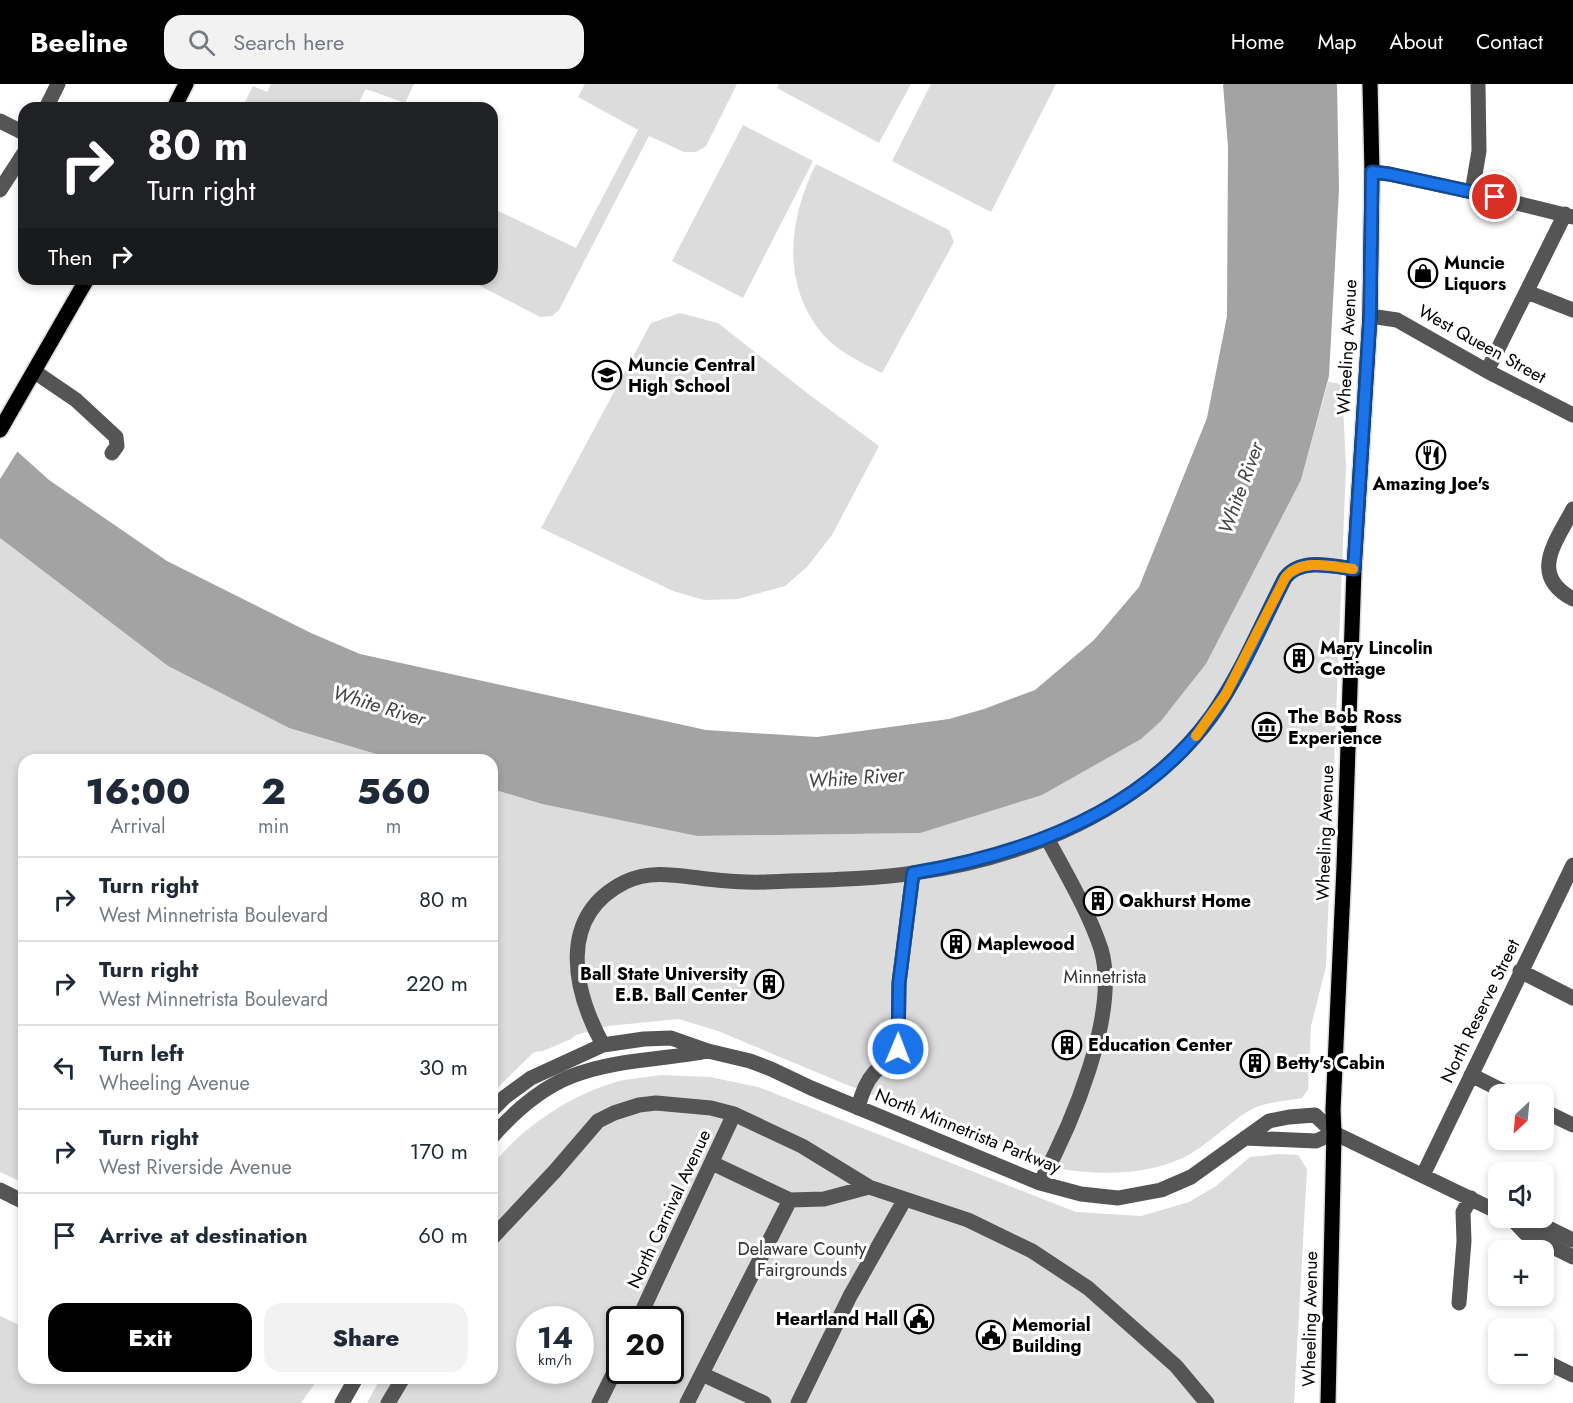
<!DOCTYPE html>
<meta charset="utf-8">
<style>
body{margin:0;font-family:Jost,sans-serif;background:#f2f2f3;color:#1f2937;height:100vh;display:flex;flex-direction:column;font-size:22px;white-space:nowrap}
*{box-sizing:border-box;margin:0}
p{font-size:20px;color:#747a83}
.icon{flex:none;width:33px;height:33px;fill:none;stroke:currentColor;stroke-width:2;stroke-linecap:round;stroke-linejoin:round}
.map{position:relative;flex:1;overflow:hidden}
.drawer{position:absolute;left:18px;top:670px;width:480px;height:630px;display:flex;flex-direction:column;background:#fff;border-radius:18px;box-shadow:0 3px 9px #0003}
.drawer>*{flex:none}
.banner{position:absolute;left:18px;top:18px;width:480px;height:183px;border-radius:18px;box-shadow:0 3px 9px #0003;background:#202124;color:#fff;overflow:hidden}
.needle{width:39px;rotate:206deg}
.buttons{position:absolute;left:1488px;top:1000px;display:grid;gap:12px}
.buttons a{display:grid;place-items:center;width:66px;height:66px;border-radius:12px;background:#fff;box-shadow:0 3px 9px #0003;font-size:30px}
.speed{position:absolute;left:516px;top:1222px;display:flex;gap:12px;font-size:30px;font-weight:700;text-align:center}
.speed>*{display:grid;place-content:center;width:78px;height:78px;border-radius:50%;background:#fff;box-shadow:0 3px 9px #0003;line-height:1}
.speed small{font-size:15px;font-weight:400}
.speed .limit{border:3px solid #111;border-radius:9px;background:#fff;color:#111}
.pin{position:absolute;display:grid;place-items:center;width:51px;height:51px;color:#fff;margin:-26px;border:3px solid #fff;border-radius:50%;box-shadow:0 2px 6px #0007}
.me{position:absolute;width:66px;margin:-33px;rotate:1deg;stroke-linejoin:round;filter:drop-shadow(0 0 4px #0008)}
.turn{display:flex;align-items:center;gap:21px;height:126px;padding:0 30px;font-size:27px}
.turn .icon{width:78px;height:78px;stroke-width:2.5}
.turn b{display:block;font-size:42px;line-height:51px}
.then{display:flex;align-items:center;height:57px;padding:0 30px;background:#0003;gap:12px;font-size:22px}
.eta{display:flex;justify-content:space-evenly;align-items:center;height:102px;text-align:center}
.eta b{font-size:36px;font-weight:800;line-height:42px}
.button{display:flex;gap:12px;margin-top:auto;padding:12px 30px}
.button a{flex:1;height:69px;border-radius:18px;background:#000;color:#fff;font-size:24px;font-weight:800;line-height:69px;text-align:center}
.button a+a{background:#f2f2f3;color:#1f2937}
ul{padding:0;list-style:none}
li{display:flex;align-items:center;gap:18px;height:84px;padding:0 30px;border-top:2px solid #e0e1e3}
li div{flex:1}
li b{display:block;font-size:22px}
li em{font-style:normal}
header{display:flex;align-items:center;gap:36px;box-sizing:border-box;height:84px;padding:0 30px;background:#000;color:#fff}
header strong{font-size:28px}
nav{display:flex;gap:33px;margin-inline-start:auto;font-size:21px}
.search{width:420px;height:54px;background:#f2f2f3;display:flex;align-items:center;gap:15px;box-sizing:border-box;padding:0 21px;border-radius:18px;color:#747a83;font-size:22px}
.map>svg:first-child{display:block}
.green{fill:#dcdcdc;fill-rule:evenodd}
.water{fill:#a3a3a3}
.pier{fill:#fff}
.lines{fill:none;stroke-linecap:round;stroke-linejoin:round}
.major-casing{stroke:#dbdbdb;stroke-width:18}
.minor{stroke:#555;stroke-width:15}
.major{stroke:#000;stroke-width:15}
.route-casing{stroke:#114b97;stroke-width:15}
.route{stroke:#1a73e8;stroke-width:10}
.slow{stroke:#f59e0b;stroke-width:10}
.labels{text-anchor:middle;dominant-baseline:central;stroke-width:6;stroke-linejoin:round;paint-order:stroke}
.poi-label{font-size:18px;font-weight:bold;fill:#000;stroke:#fff;text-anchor:start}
.street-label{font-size:18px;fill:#000;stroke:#fff}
.park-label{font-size:18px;fill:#333;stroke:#fff}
.water-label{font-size:20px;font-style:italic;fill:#444;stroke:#fff}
</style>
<header>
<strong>Beeline</strong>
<div class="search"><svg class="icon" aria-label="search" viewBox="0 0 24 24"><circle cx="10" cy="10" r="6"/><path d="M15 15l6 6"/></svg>Search here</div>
<nav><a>Home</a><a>Map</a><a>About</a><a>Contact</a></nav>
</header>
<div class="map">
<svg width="1573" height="1319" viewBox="0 0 1573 1319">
<rect width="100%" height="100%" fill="#fff"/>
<!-- green -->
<path class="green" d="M271,0H414L405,19L366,5L356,24H242L253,2L267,8Z
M585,0H737L706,62L696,68H684L649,52L559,226L552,232L540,233L467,195H492V124L576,164L638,46L578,13Z
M779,0H911L879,59L777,4Z
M931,0H1056L991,128L892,77Z
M743,41L813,77L743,214L672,177Z
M816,80L949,146L954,158L882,289C861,278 836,267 821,248C781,198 789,134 816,80Z
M680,229L718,239L807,309L879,362L832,451L807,483L785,502L738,515L704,516L673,507L541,444L651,239Z
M1328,298L1342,300L1346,383L1326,882L1311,942L1308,1006L1302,1014C1286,1017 1267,1018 1252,1025C1231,1037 1213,1056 1192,1069C1154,1091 1104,1092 1061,1085L840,998L718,947L679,935L608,942L576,951L571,955L543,967L534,968L492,1009V705L542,720L697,752L920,749L1161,637L1206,580L1301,396Z
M0,454L168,582L289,644L396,676H24V1099L0,1088Z
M661,991L710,993L758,1003L1076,1128L1141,1132L1189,1118L1216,1102L1250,1073L1278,1070L1298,1071L1307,1085L1294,1319H367L380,1295L492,1294V1082C521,1043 576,1007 624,996C636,994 649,993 661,991ZM530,1236H580V1287H530ZM620,1236H670V1287H620Z
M0,1232L24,1243V1294L318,1295L301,1319H0Z"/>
<!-- water -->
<path class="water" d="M1223,0H1337L1339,106L1329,292L1301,396L1206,580L1161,637L1141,655L1042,711L920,749L697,752L542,720L492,705V676H396L289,644L168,582L0,454V352L49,396L167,477L311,549L360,570L706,646L817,653L949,635L984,625L1035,606L1094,556L1139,503L1207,334L1227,232L1228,63Z"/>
<!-- pier -->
<path class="pier" d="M0,349L19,365L0,395Z"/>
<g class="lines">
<!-- major casing -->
<g class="major-casing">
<path id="major" d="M174,24L186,0
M0,346L87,195
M1328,1319L1334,1049L1333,1026L1344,783L1354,485L1370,232L1372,88L1370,0"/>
</g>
<!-- minor -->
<path class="minor" d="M46,24L58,0
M0,37L24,49
M1372,88L1389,90L1472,108L1573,133
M0,106L24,69
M1472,108L1479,67L1478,0
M1527,208L1573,226
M1370,232L1397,236L1487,287L1573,331
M1487,287L1565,130
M35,288L76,316L116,353L117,362L112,369
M1573,425C1556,458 1528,491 1573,515
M1520,887L1573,914
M603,961C573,906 557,832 625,798C652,785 679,792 707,795C726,797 747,799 766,798C815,796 865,796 914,789C1025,774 1142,726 1211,633C1239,594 1262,538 1285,494C1300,473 1332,482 1354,485
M1471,991L1511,1011
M858,1024C861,1012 865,999 874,989C883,979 892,978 898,965L899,899L913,789
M492,1026L505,1013L531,994L603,961L644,955L671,954L708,967L750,977L771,985L811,1004L1040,1099L1081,1110L1118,1114L1161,1106L1191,1093L1269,1037L1289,1033L1315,1031L1334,1049L1498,1128
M1544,1027L1573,1041
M492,1053C513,1029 541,1004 572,992C615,975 663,976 708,967
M1245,1054L1316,1057L1334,1049
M712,1079L790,1116L824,1115L869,1103
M1423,1091L1573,781
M1040,1099C1071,1042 1120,929 1101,865C1089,828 1065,788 1047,754
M0,1106L24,1118
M1511,1134L1525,1149L1573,1173
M1512,1134L1532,1136L1573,1156
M492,1154L555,1087L598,1037L614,1029L639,1021L656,1019L711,1024L734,1030L802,1062L869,1103L968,1136L1032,1167L1088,1204L1176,1282L1207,1319
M1459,1219L1464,1157L1463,1128L1471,1114
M638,1236L734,1030
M1544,1277L1573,1291
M702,1290L764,1319
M342,1319L356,1294
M388,1319L403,1294
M599,1319L620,1276
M687,1319L790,1116
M798,1319L850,1212L905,1115"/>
<!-- major -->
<use href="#major" class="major"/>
</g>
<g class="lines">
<!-- route casing -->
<g class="route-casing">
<path id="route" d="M898,965L899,899L913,789C1025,770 1143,728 1212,631C1241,590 1262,539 1285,494C1300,474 1332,482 1354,485L1370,232L1372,88L1389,90L1495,113"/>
</g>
<!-- route -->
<use href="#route" class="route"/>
<!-- slow -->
<path class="slow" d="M1196,652L1226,610L1285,494C1300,474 1331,482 1353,485"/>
</g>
<!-- icons -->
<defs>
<g id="shop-ring" transform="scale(1.5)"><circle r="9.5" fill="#fff" stroke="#000" stroke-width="1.5"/><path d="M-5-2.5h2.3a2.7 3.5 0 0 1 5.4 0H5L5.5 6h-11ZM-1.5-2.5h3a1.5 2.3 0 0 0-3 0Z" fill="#000"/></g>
<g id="school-ring" transform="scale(1.5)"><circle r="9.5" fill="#fff" stroke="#000" stroke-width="1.5"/><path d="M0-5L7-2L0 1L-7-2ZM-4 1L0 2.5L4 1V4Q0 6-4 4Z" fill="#000"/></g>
<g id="restaurant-ring" transform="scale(1.5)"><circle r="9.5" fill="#fff" stroke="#000" stroke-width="1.5"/><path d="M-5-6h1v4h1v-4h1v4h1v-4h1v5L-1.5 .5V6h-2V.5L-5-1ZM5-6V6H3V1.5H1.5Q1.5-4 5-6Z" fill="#000"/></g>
<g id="building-ring" transform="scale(1.5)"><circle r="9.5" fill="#fff" stroke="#000" stroke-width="1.5"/><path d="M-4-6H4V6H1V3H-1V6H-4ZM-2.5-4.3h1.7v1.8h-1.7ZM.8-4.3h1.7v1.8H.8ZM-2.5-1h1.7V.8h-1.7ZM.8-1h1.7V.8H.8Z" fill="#000"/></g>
<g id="museum-ring" transform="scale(1.5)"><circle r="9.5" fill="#fff" stroke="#000" stroke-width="1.5"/><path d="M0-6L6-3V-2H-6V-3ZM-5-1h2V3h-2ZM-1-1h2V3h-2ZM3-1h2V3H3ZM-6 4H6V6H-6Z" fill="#000"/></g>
<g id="civic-ring" transform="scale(1.5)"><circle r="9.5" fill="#fff" stroke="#000" stroke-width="1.5"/><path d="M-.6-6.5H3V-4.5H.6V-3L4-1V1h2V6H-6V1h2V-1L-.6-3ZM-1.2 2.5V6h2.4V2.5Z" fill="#000"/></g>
</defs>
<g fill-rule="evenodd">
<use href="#shop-ring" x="1423" y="189"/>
<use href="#school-ring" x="607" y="291"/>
<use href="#restaurant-ring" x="1431" y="371"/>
<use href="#building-ring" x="1299" y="574"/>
<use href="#museum-ring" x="1267" y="643"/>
<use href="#building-ring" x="1098" y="817"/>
<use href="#building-ring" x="956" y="860"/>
<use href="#building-ring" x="769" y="900"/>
<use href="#building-ring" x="1067" y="961"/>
<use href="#building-ring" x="1255" y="979"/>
<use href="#civic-ring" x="919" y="1235"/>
<use href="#civic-ring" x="991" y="1251"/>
</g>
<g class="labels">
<!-- poi labels -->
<g class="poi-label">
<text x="1444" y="179">Muncie<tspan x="1444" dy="21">Liquors</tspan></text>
<text x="628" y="281">Muncie Central<tspan x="628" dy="21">High School</tspan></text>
<text x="1431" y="400" text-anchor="middle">Amazing Joe's</text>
<text x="1320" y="564">Mary Lincolin<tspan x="1320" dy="21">Cottage</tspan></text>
<text x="1288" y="633">The Bob Ross<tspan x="1288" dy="21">Experience</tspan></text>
<text x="1119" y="817">Oakhurst Home</text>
<text x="977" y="860">Maplewood</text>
<text x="748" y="890" text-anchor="end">Ball State University<tspan x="748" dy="21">E.B. Ball Center</tspan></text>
<text x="1088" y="961">Education Center</text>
<text x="1276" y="979">Betty's Cabin</text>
<text x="898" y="1235" text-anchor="end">Heartland Hall</text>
<text x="1012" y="1241">Memorial<tspan x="1012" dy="21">Building</tspan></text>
</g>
<!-- street labels -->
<g class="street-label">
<text transform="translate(1482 260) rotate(29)">West Queen Street</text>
<text transform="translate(1347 263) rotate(-87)">Wheeling Avenue</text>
<text transform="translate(1325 749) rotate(-88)">Wheeling Avenue</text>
<text transform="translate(1480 927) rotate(-64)">North Reserve Street</text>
<text transform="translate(968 1047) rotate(22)">North Minnetrista Parkway</text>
<text transform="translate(669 1125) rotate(-65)">North Carnival Avenue</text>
<text transform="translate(1310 1235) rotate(-89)">Wheeling Avenue</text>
</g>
<!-- park labels -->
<g class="park-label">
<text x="1105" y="893">Minnetrista</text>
<text x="802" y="1165">Delaware County<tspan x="802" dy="21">Fairgrounds</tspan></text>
</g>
<!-- water labels -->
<g class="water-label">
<text transform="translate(1241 404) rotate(-70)">White River</text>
<text transform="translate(379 622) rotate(17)">White River</text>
<text transform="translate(856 694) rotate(-4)">White River</text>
</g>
</g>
</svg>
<div class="buttons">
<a><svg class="needle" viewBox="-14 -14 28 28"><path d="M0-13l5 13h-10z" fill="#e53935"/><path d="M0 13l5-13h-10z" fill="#747a83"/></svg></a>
<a><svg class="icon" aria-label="sound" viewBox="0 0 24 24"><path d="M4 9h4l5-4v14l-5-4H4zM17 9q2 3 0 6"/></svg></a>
<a>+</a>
<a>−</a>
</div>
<div class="speed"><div>14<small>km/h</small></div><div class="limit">20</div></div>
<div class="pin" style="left:1495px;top:113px;background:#d93025"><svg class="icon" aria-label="arrive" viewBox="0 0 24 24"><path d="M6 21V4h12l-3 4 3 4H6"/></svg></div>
<svg class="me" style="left:898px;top:965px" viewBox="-20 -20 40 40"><circle r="17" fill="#1a73e8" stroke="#fff" stroke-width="3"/><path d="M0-11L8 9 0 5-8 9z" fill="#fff"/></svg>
<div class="banner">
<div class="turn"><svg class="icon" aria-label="right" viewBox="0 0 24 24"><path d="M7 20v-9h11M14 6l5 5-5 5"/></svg><div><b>80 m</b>Turn right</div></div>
<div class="then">Then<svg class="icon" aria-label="right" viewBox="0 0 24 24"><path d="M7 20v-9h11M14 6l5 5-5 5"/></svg></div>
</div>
<section class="drawer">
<div class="eta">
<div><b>16:00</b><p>Arrival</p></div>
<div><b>2</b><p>min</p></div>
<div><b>560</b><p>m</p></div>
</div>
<ul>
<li><svg class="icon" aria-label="right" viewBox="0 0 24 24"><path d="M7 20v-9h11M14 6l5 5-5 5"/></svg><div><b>Turn right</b><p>West Minnetrista Boulevard</p></div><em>80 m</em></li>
<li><svg class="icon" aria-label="right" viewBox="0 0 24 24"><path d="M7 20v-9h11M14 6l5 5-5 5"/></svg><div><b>Turn right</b><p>West Minnetrista Boulevard</p></div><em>220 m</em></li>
<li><svg class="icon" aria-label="left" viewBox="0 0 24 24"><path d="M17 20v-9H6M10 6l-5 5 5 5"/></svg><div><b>Turn left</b><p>Wheeling Avenue</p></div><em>30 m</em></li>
<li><svg class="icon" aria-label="right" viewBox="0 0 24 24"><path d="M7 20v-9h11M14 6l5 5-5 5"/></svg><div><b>Turn right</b><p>West Riverside Avenue</p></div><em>170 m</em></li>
<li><svg class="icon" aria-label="arrive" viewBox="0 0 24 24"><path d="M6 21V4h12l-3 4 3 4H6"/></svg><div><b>Arrive at destination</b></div><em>60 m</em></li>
</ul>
<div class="button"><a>Exit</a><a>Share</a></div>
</section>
</div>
